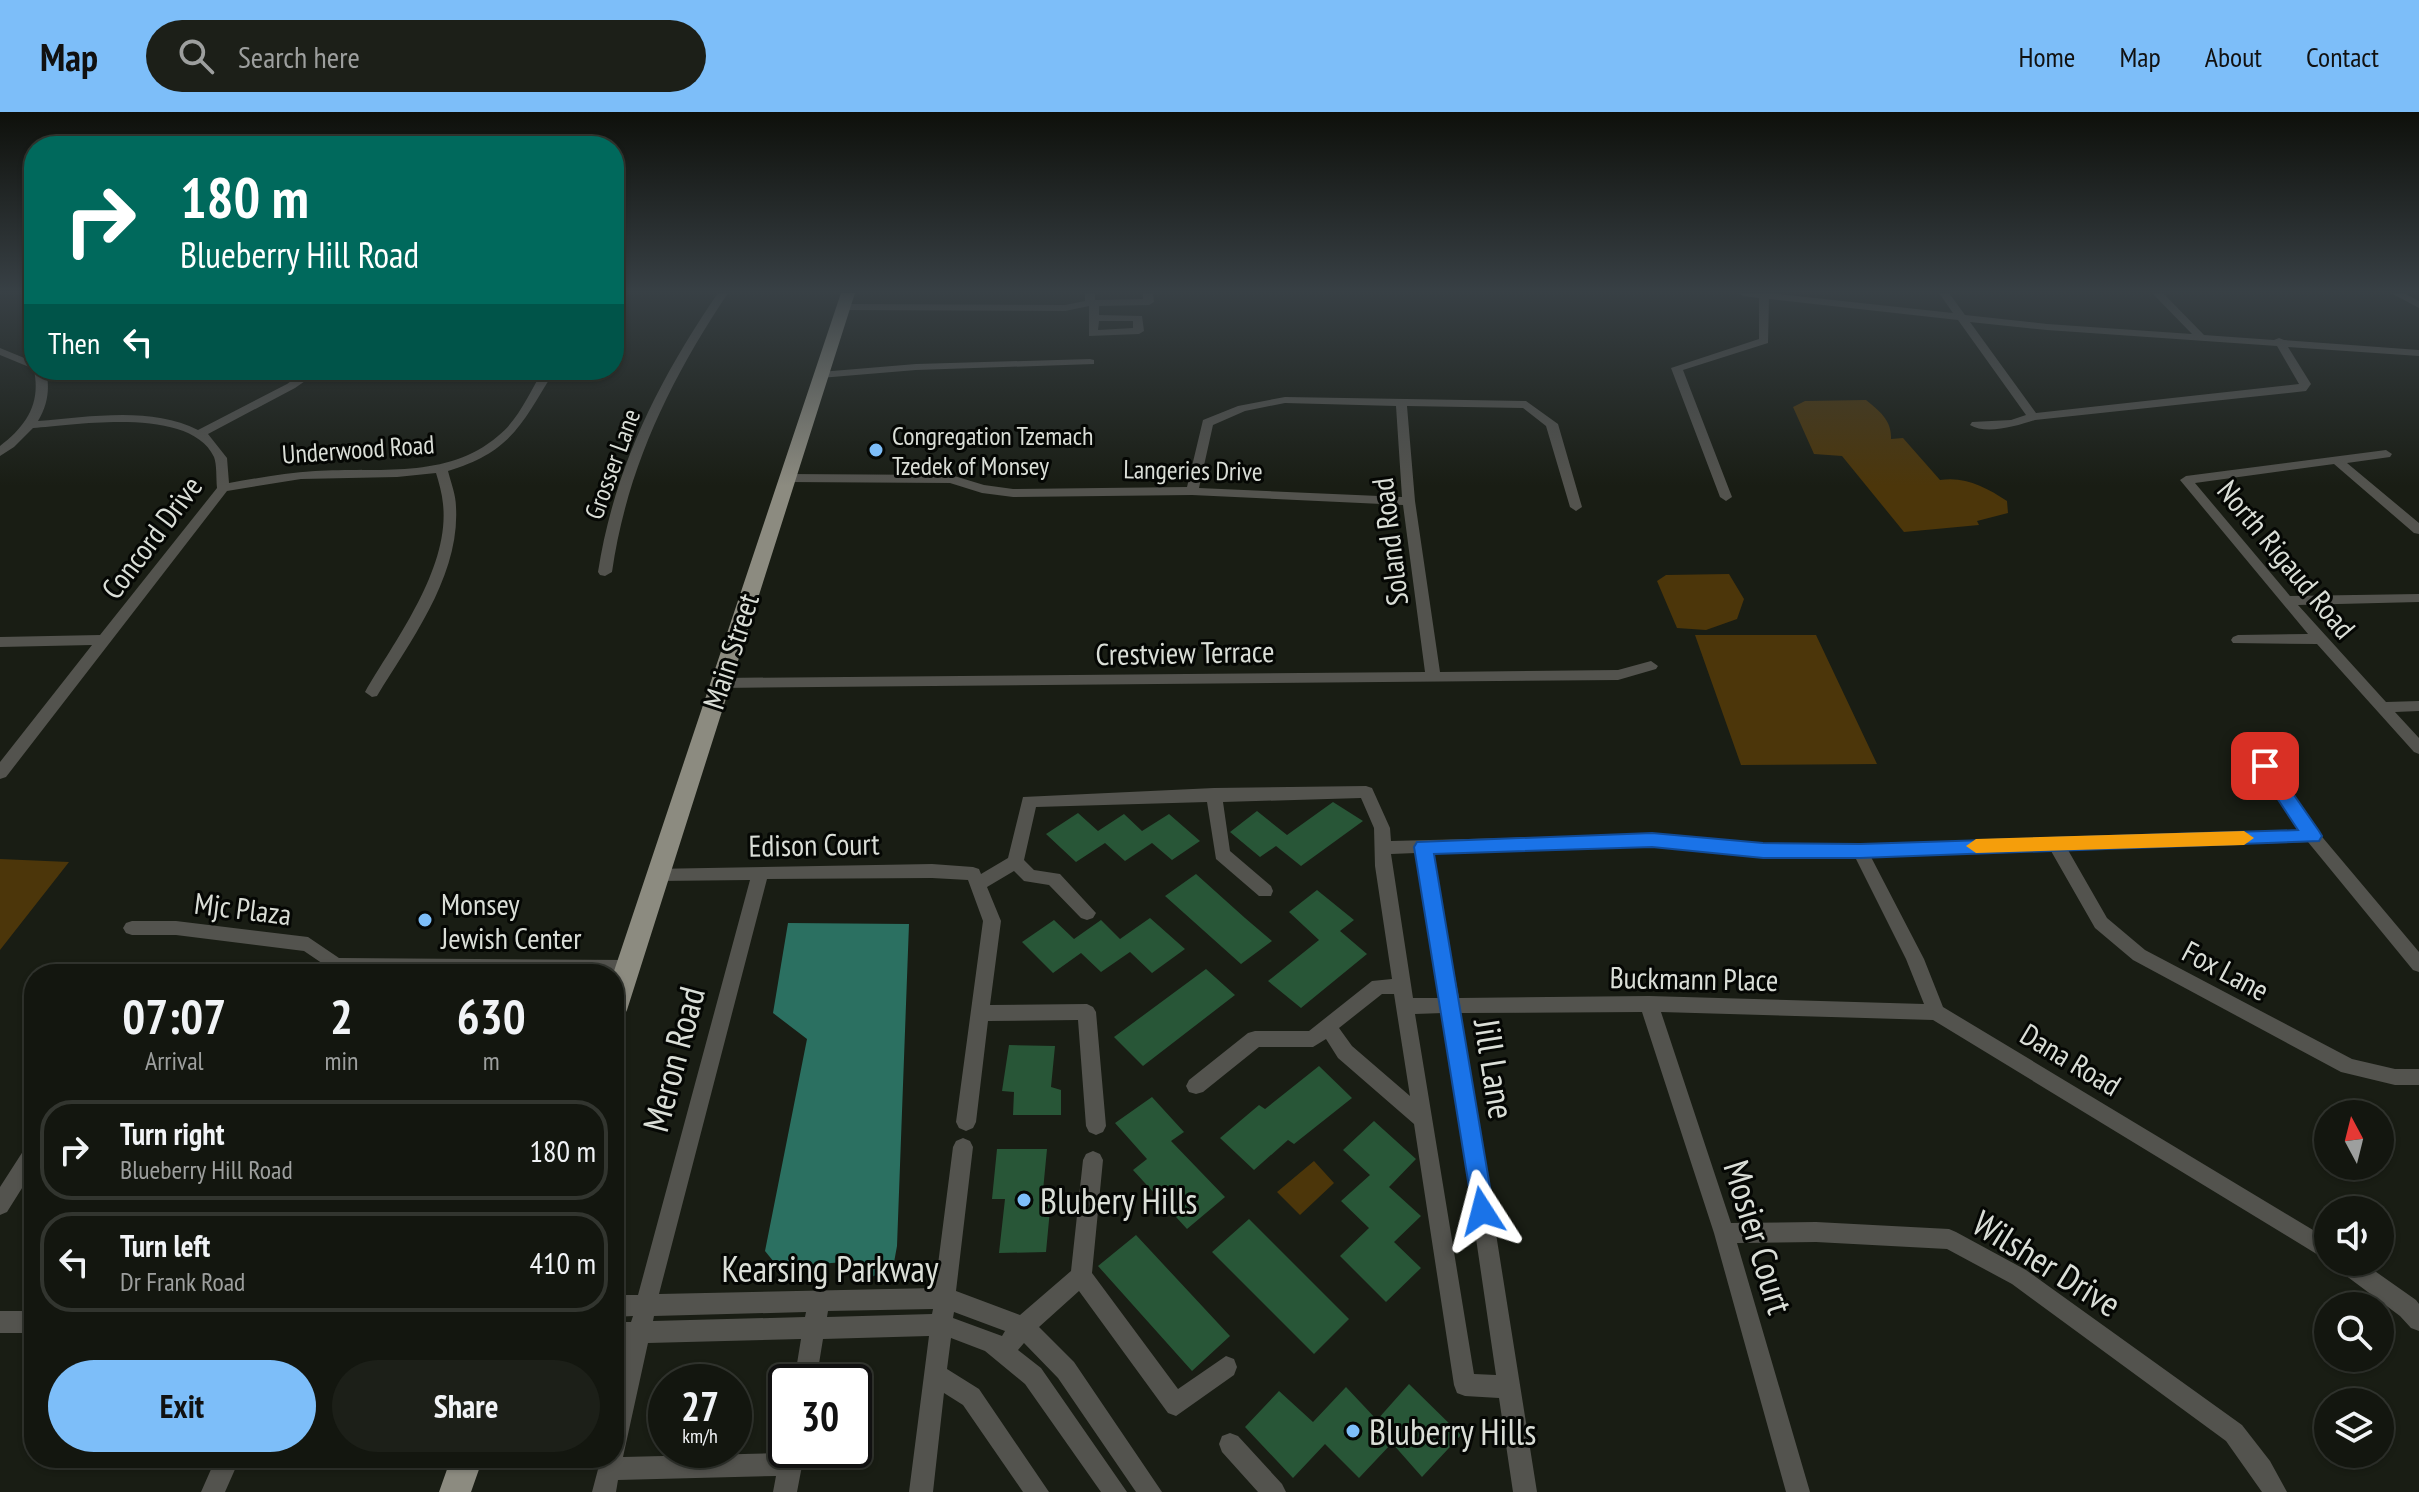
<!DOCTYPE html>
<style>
body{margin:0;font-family:"PT Sans Narrow",sans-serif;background:#1c1f18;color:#f1f3f6;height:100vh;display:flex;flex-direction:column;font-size:30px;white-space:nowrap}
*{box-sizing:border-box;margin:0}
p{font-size:26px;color:#9d9f9e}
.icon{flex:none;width:44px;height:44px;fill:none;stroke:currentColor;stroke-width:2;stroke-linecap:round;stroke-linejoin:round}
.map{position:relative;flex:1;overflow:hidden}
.details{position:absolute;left:24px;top:852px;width:600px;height:504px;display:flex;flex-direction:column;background:#13160f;border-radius:32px;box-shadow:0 2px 6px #0004,0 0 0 2px #32352f}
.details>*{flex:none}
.guide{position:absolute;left:24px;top:24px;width:600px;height:244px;border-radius:32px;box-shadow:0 2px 6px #0004,0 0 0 2px #32352f;background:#00695c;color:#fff;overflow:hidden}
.needle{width:52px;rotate:353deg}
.tools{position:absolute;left:2314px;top:988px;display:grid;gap:16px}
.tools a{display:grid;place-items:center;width:80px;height:80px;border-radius:50%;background:#13160f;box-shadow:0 2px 6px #0004,0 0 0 2px #32352f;font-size:40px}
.speed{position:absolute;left:648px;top:1252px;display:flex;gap:16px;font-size:40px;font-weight:700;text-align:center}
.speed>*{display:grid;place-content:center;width:104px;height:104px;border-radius:50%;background:#13160f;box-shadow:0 2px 6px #0004,0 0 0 2px #32352f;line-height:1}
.speed small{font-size:20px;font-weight:400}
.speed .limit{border:4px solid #111;border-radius:12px;background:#fff;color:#111}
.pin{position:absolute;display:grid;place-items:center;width:68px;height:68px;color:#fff;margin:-34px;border-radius:16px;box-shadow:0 4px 12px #0006}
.me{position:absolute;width:88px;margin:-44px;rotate:351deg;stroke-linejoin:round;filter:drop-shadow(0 0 6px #0008)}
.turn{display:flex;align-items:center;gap:28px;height:168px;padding:0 24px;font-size:36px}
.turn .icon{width:104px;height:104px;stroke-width:2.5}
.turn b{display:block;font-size:56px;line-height:68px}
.then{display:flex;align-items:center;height:76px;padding:0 24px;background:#0003;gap:16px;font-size:30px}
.eta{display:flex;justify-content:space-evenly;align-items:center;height:136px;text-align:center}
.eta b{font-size:48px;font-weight:800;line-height:56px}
.primary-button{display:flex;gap:16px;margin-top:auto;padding:16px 24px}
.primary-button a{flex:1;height:92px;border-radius:48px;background:#7dbef9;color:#111;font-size:32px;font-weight:800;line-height:92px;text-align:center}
.primary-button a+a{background:#1c1f18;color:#f1f3f6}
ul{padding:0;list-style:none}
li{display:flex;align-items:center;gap:24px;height:100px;margin:0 16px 12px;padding:0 8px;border:4px solid #32352f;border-radius:32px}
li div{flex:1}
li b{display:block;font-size:30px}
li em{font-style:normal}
header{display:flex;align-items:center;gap:48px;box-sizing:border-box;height:112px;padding:0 40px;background:#7dbef9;color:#111}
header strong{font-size:38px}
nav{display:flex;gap:44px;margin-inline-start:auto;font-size:28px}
.search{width:560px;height:72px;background:#1c1f18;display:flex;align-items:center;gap:20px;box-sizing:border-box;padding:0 28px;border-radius:44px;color:#9d9f9e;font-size:30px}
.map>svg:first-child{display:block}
.green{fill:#4c360a}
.water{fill:#2b7061}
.building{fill:#285637}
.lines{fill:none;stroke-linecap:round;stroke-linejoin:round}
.minor{fill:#53534e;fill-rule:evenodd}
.major{fill:#8c8b80;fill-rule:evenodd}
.route{fill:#1a73e8;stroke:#114b97;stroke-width:2}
.slow{fill:#f59e0b}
.poi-dot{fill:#7dbef9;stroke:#050704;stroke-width:3}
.labels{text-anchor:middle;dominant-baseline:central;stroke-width:6;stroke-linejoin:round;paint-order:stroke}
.far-poi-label{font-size:26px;fill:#daded7;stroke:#050704;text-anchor:start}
.far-street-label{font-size:26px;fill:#daded7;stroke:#050704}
.street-label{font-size:30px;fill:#daded7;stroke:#050704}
.poi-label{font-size:30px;fill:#daded7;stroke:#050704;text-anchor:start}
.near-street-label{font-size:36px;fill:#daded7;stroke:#050704}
.near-poi-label{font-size:36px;fill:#daded7;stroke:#050704;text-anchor:start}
</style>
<header>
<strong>Map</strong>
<div class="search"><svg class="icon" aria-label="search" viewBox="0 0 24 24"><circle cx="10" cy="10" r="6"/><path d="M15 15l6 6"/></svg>Search here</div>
<nav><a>Home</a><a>Map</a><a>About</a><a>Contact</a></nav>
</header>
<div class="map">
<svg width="2419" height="1380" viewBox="0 0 2419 1380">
<rect width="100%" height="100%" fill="#191d14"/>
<!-- green -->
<path class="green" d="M1866,288C1880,299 1892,309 1891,327L1903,326L1940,368C1965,364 1986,375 2007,389L2008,401L1977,409L1979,413L1904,420L1842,344L1814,342L1793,295L1805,289Z
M1729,462L1744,487L1737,507L1706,518L1677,516L1657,469L1666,463Z
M1695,523H1816L1877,652L1741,653Z
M0,747L69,750L0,838Z
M1314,1049L1334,1071L1300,1103L1277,1080Z"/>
<!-- water -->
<path class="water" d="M788,811L909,812L897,1134L893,1156L869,1166L845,1150L778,1155L765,1139L807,927L773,901Z"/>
<!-- building -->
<path class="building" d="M1333,690L1363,709L1301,754L1276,734L1260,745L1230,720L1257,699L1287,723Z
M1078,701L1098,719L1124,702L1142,719L1169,702L1200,729L1172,748L1152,731L1125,749L1105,731L1076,750L1046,722Z
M1196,762L1245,806L1272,829L1241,852L1165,784Z
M1317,778L1354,808L1340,819L1367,842L1301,896L1268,869L1319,828L1289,800Z
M1150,806L1185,837L1152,861L1130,840L1101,860L1081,841L1053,861L1022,830L1054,808L1074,827L1101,808L1120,827Z
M1206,857L1235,883L1143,954L1114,925Z
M1009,933L1055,934L1051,975L1061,978V1003H1013L1014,980L1002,979Z
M1319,954L1352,986L1294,1032L1288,1028L1254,1058L1220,1026L1259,993L1265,997Z
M1152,985L1184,1020L1171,1029L1225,1085L1187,1117L1133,1058L1147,1047L1115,1011Z
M1374,1009L1416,1047L1389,1075L1421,1104L1394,1130L1421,1156L1386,1190L1340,1144L1369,1116L1341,1089L1370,1063L1343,1038Z
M997,1037H1047L1042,1089L1051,1087L1046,1140L999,1141L1005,1087H992Z
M1249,1107L1349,1207L1314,1242L1212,1140Z
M1136,1123L1230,1224L1192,1259L1098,1154Z
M1409,1272L1461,1323L1422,1365L1392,1331L1359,1366L1325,1332L1293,1366L1245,1315L1279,1279L1313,1310L1346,1275L1377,1308Z"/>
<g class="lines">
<!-- minor -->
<path class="minor" d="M718,181H728C670,268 627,356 612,460L605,464L600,463L598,460C614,356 659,267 718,181Z
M1085,181H1095V188L1143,187V181H1153L1154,190L1149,193L1099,194V203L1142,204L1144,219L1139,222L1089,224V194L1065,199L843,198L838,195L843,192L1065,193L1085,189ZM1099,209H1133V216L1098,218Z
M1738,181H1769L1953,201L1939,181H1949L1965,203L2047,212L2192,222L2152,181H2163L2204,223L2274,228L2279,226L2284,228L2419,238V244L2288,235L2311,272L2306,279L2035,308C2017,314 1986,323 1970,313L1972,310L2011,308L2026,303L1958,208L1769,187L1768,231L1683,258L1732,385L1726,389L1720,385L1671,256L1759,227V186L1743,184ZM1970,210L2047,218L2277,234L2299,272L2036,301Z
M2391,181H2404L2419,189V196Z
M0,236L34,250V257L0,243Z
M1090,247L1094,248V252L916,258L820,266L814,263L820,260L916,252Z
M34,258H46C50,277 48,292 38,309C89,305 151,294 198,318L287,272L307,258H321L295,276L208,322L227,346L229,371C257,366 286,361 315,359C377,355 447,368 498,324C519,307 530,280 543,258H555C522,311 512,340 448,359C451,371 456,383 456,395C460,464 411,528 377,584L372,585L365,580C396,527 450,456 443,392C442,381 439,371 436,361L397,365L301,367L227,379L6,665L0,667V650L92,533L0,535V525L100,523L217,376C216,366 217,353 214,345C190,294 77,313 33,316L14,335L0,344V334C26,314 41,292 34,258Z
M1285,285L1526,289L1558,312L1582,395L1576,399L1570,395L1546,314L1523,296L1407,294L1415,389L1440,560L1618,558L1651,549L1658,554L1656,557L1618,568L719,576L712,571L719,566L1425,560L1403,393L1192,383L1013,385L982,381L950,371L787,370L781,366L787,362L951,363L984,373L1013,377L1187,375L1203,308L1238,294ZM1285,291L1396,294L1402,385L1199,376L1213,313L1245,299Z
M2386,338L2392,342L2390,345L2347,351L2419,411V422L2414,421L2334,352L2195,371L2290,484L2419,482V490L2298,493L2386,590L2419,589V599L2395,600L2419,626V642L2414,640L2317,532L2233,531L2231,528L2233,525L2238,523L2308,522L2180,368L2186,364Z
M2265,648L2271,650L2318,720L2419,840V860L2413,858L2308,730L2068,738L2107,806L2145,838L2352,947L2395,957H2419V973H2395L2341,960L2133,848L2095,816L2051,739L1871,745L1924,847L1943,895L2328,1127V1149L1933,908L1661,900L1731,1111L1816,1110L1949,1117L1956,1120L2026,1158L2242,1313L2270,1349L2287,1380H2262L2226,1329L2012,1172L1947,1137L1816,1130L1737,1131L1810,1380H1786L1714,1121L1642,900L1461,901L1537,1380H1513L1499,1286L1465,1284L1457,1281L1454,1273L1414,1012L1338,946L1326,927L1313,935H1259L1203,980L1196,982L1189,980L1186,974L1189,968L1248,921L1255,919H1309L1372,869L1392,867L1375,754L1374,716L1361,686L1223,690L1230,739L1271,774L1273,779L1271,784H1259L1216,747L1207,690L1036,695L1024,748L1034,758L1060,762L1096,801L1093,806L1087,808L1081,806L1049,773L1024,769L1014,759L987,775L1001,809L990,893L1087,892L1093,895L1096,900L1106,1014L1103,1020L1096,1023L1089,1020L1086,1014L1078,908L988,909L976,1010L973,1016L966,1019L959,1016L956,1010L983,809L968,768L932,766L767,767L659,1182L935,1176L953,1035L956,1029L963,1026L970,1029L973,1035L956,1179L1020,1203L1071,1159L1083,1048L1086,1042L1093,1039L1100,1042L1103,1048L1092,1161L1178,1277L1226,1244L1234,1247L1237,1255L1234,1263L1176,1304L1168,1301L1079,1179L1039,1215L1074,1250L1162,1380H1136L1058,1266L1024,1231L1018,1238L1041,1256L1127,1380H1101L1025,1272L985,1239L951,1226L947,1257L979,1277L1049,1380H1023L963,1293L944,1281L933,1380H909L929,1224L823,1227L816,1270H794L801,1227L648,1231L623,1345L781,1341L786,1329V1338H805L797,1380H773L776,1364L618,1368L616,1380H592L601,1346H614V1287L626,1232H614V1210H631L633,1204L614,1205V1183H638L750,768L657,769L651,767L649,762L651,757L932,752L973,755L979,757L981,762L1008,746L1023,685L1214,676L1366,674L1372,676L1390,716L1391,729L1652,722L1763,732L1860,733L2299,718L2257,654ZM1652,734L1763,744L1855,745L1906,847L1924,892L1649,884L1459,886L1432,741ZM1416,741L1441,886H1413L1391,742ZM1382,882H1394L1410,984L1352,934L1339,916ZM1443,901L1496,1263L1474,1262L1415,902ZM933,1197L932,1202L827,1205L828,1199ZM806,1200L805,1205L653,1209L654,1204ZM954,1200L1005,1219L1002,1224L953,1206Z
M132,809H176L308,825L339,846L628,848L634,850L637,855L634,860L628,862L335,860L304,839L176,823H132L126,821L123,816L126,811Z
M34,1030V1057L7,1100L0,1103V1075L27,1033Z
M2334,1150H2362L2416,1188L2419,1192V1219L2411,1216L2400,1204L2337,1157Z
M0,1199H34V1221H0Z
M1230,1321L1238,1324L1282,1372L1286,1380H1258L1222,1340L1219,1332L1222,1324Z
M216,1346H240L225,1380H201Z"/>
<!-- major -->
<path class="major" d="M841,181H855L627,898L623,906L614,909L613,862Z
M451,1346H483L471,1380H439Z"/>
</g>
<!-- sky -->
<linearGradient id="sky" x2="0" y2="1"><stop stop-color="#0e100b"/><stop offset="0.48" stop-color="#384045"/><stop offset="1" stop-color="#384045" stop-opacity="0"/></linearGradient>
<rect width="2419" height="374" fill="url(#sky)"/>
<!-- route -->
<path class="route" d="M2265,648L2271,650L2319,719L2322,724L2319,729L1860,746H1763L1652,735L1434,742L1494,1099L1491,1106L1482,1110L1474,1106L1414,735L1417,730L1652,721L1763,731L1860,732L2298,718L2256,654Z"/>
<!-- slow -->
<path class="slow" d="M2244,719L2254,726L2244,733L1976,741L1966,734L1976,727Z"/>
<!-- markers -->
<g class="poi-dot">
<circle cx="876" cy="338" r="8"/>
<circle cx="425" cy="808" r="8"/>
<circle cx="1024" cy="1088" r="8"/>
<circle cx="1353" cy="1319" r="8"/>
</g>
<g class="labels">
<!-- far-poi labels -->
<g class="far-poi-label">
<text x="892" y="323">Congregation Tzemach<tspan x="892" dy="30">Tzedek of Monsey</tspan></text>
</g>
<!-- far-street labels -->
<g class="far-street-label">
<text transform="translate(358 337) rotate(-4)">Underwood Road</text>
<text transform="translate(612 352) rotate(-70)">Grosser Lane</text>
<text transform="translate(1193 358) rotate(1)">Langeries Drive</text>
</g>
<!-- street labels -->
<g class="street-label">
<text transform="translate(151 425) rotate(-53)">Concord Drive</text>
<text transform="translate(1389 430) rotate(-97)">Soland Road</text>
<text transform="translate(2287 447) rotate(50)">North Rigaud Road</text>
<text transform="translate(730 539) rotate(-72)">Main Street</text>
<text transform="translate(1185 540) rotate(-1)">Crestview Terrace</text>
<text transform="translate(814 732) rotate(-1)">Edison Court</text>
<text transform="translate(243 796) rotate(7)">Mjc Plaza</text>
<text transform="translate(2226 858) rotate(28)">Fox Lane</text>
<text transform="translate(1694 866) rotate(1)">Buckmann Place</text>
<text transform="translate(2071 947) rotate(31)">Dana Road</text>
</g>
<!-- poi labels -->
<g class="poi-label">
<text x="441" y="791">Monsey<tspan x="441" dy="34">Jewish Center</tspan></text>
</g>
<!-- near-street labels -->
<g class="near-street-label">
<text transform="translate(673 947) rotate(-75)">Meron Road</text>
<text transform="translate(1495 957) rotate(81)">Jill Lane</text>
<text transform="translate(1759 1125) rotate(73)">Mosier Court</text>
<text transform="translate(2047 1151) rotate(32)">Wilsher Drive</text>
<text x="830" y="1156">Kearsing Parkway</text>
</g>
<!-- near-poi labels -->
<g class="near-poi-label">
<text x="1040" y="1088">Blubery Hills</text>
<text x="1369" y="1319">Bluberry Hills</text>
</g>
</g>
</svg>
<div class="tools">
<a><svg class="needle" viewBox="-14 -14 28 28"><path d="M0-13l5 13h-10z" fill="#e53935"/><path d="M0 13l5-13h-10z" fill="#9d9f9e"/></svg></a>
<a><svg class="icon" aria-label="sound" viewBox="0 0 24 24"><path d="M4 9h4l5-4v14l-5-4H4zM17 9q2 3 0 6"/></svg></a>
<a><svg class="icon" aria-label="search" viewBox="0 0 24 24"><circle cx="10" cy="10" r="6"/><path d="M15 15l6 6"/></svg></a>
<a><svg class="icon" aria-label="layers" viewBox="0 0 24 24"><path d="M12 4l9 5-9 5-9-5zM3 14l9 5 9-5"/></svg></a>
</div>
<div class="speed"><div>27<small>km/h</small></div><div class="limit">30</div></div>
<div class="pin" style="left:2265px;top:654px;background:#d93025"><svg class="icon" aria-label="arrive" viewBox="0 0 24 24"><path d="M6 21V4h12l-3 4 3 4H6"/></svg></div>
<svg class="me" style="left:1482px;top:1099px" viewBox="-20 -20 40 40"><path d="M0-17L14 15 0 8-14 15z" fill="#1a73e8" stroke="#fff" stroke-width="4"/></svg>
<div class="guide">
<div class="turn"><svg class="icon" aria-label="right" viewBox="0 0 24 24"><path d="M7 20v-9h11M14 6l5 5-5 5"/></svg><div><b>180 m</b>Blueberry Hill Road</div></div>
<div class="then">Then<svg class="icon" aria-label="left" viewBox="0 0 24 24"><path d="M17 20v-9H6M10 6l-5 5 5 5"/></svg></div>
</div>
<section class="details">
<div class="eta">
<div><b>07:07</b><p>Arrival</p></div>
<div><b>2</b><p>min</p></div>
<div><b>630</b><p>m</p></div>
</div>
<ul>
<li><svg class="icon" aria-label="right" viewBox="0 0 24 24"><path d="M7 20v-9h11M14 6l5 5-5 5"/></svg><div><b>Turn right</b><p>Blueberry Hill Road</p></div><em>180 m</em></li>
<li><svg class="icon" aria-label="left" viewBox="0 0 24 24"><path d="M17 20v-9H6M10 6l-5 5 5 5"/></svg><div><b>Turn left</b><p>Dr Frank Road</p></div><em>410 m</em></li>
</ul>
<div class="primary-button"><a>Exit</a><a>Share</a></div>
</section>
</div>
